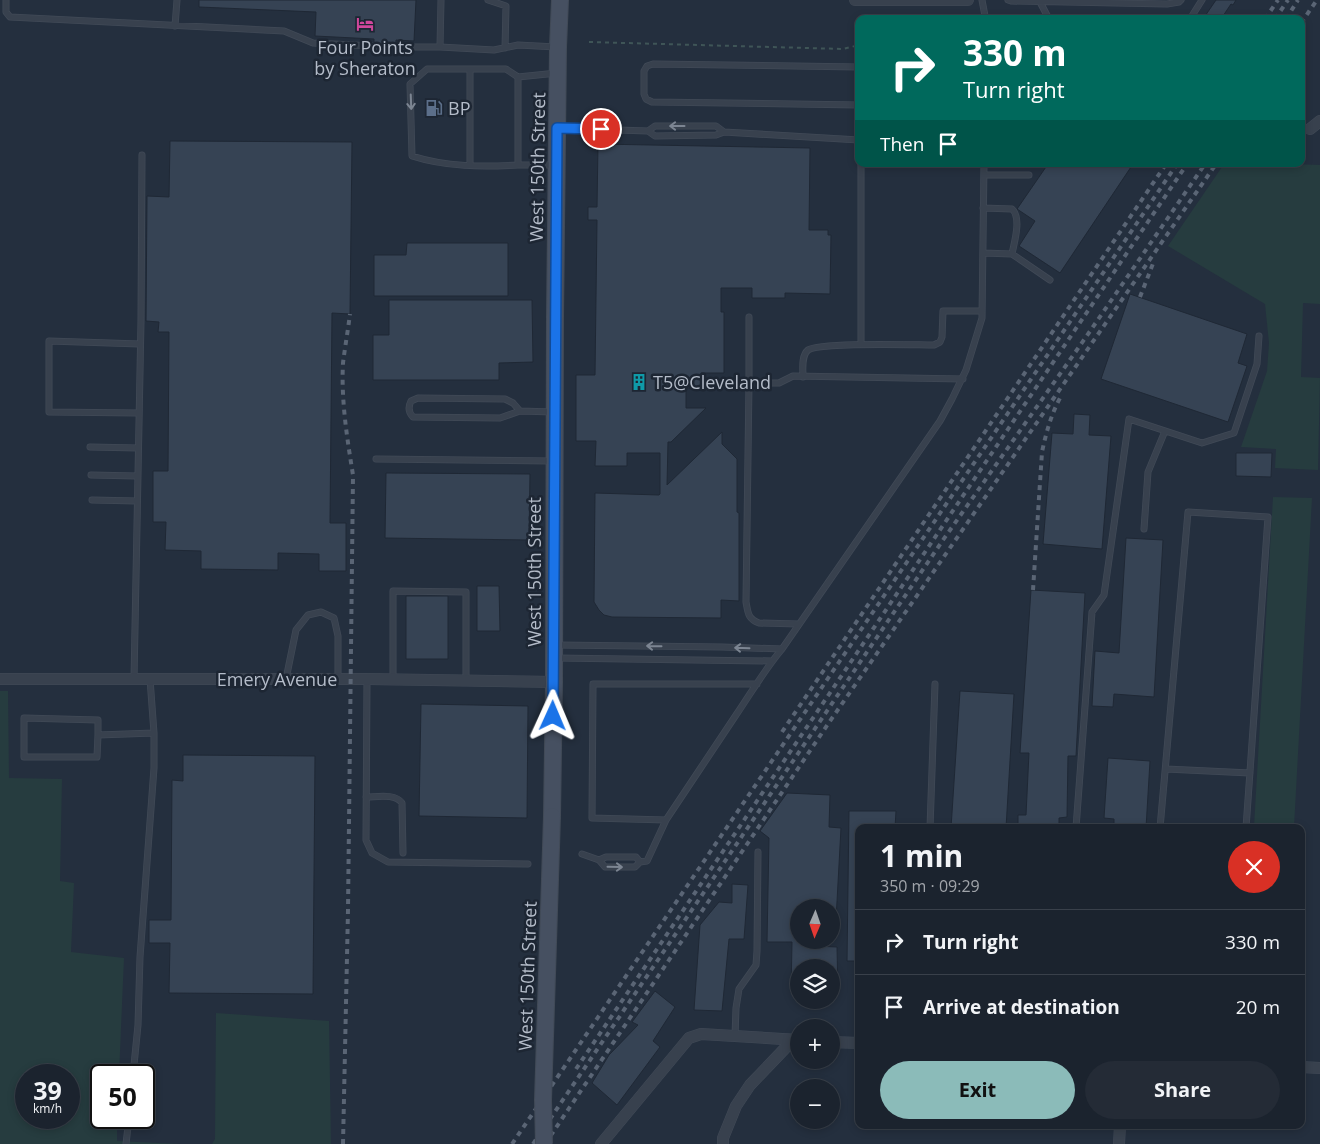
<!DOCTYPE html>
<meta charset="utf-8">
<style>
body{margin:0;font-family:"Open Sans",sans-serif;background:#242b36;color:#f1f3f6;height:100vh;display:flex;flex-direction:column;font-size:19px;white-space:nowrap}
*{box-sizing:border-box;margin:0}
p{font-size:16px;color:#a0a4aa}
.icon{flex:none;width:28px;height:28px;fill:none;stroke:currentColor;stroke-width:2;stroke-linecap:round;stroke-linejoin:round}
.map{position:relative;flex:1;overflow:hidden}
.details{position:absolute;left:855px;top:824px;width:450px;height:305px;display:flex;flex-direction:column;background:#1b232e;border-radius:10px;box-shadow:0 2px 8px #0003,0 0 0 1px #39404a}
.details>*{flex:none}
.hud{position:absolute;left:855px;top:15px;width:450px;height:152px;border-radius:10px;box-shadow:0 2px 8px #0003,0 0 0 1px #39404a;background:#00695c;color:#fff;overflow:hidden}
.needle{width:32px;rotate:182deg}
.tools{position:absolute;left:790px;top:899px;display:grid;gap:10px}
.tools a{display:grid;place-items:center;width:50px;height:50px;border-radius:50%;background:#1b232e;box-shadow:0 2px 8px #0003,0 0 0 1px #39404a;font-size:25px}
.speed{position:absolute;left:15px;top:1064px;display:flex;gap:10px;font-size:25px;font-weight:700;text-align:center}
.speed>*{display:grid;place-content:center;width:65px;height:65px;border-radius:50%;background:#1b232e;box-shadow:0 2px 8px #0003,0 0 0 1px #39404a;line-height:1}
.speed small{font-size:12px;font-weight:400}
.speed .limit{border:2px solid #111;border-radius:8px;background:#fff;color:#111}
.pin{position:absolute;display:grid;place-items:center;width:42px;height:42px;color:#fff;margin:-21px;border:2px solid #fff;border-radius:50%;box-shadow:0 1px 5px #0007}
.me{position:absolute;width:55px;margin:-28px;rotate:1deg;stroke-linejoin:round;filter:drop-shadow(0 0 4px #0008)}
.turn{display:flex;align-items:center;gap:18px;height:105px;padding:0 25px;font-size:22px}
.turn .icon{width:65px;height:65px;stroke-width:2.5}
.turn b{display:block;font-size:35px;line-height:42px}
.then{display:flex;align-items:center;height:48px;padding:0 25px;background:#0003;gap:10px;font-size:19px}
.round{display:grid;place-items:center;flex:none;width:52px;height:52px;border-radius:26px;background:#242b36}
.head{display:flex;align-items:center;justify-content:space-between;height:85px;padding:0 25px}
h1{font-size:30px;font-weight:700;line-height:38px}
.cta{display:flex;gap:10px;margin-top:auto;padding:10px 25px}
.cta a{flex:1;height:58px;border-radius:30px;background:#8bbbb9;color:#111;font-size:20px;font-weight:700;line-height:58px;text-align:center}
.cta a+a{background:#242b36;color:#f1f3f6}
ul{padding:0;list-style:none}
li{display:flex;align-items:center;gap:15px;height:65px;padding:0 25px;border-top:1px solid #39404a}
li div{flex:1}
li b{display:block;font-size:19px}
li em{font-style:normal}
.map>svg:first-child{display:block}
.green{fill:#263c3f;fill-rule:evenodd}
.building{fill:#364354;stroke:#1f2835}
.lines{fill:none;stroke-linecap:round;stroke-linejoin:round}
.service-casing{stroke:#414a57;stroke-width:7}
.minor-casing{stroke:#414a57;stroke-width:12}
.secondary-casing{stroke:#414a57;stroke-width:18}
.path{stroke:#3f5557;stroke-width:2;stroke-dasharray:4 4;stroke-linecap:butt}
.service{stroke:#38414e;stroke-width:5.5}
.minor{stroke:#38414e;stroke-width:11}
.secondary{stroke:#465061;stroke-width:16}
.rail{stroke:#5a6575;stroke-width:4;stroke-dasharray:5 5;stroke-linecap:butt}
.secondary-bridge-casing{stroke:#414a57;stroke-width:18;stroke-linecap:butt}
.secondary-bridge{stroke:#465061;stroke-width:16}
.oneway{stroke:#7c8592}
.route-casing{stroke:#114b97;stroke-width:12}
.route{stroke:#1a73e8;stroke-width:9}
.labels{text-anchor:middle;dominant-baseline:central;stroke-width:5;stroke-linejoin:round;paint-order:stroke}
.poi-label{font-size:18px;fill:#b4bcc9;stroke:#1d2633;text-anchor:start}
.street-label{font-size:18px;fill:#b4bcc9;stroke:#1d2633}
</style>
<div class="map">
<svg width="1320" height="1144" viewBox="0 0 1320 1144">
<rect width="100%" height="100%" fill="#242f3e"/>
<!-- green -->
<path class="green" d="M1224,164H1290L1320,165V304L1303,303L1301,377L1320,378L1318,470L1275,468L1276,449L1241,447L1267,371L1269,343L1265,304L1168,246Z
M1273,497L1312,498L1294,827H1254Z
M0,691H8L9,778L62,779L60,881L74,883L71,952L124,958L119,1075H101V1118H117V1141L180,1144H0ZM26,1075H69V1118H26Z
M216,1013L329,1021L331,1144H212L215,1139Z"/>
<!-- building -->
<path class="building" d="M199,0H416L414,41L396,40L395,55L374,54V39L315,36L316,12L199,7Z
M1216,0H1236L1233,5L1231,4L1221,19H1203Z
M170,141L352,142L350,314L332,313L330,523H346V571H319V554L278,553V570L201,569V551L165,550L166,522H153V471H168L169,332H158L159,322L146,321L147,196L169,197Z
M598,144L810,148L809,230H828V235H831L830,294L785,293V298H752V288H721V312H724V373H701V388H686V408H706L671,442H668L667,485L722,432V444L737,459V512L739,513V601L721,600V618L612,617L604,615L599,610L594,602L595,493L659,495L660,494V453H627V466H595L596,441H576V375H595L597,220H588V207H597Z
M1048,164H1133L1060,273L1019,246L1035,221L1017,209Z
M407,243H508V296H374V255H406Z
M1130,294L1247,334L1238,363L1247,366L1228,422L1101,379Z
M389,300H532L533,362L499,363V380H373V335H389Z
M1074,414L1090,415L1089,435L1111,436L1102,549L1043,544L1052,433L1073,434Z
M1236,453H1272L1271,477L1236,476Z
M386,473L530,474L529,540L385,538Z
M1126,538L1163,540L1154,697L1114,694L1113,707L1092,706L1095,651L1119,653Z
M477,586H499L500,631H477Z
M1031,590L1085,593L1076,756H1068L1067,817L1059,818V828H1018V815H1026L1029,753H1020Z
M406,596H448V659H406Z
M960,691L1014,694L1006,828H951Z
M421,704L528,706L527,818L419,816Z
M183,755L315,756L313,994L169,993L170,943H149V920H171L172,780L183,781Z
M1108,758L1150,761L1146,828H1114V819L1104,818Z
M787,793L830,795L829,827L841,828L836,920H831V908H799V940H815V946L837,947L838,995H831V968H799V993H791L792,942H767L769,838L760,831Z
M849,811H896L895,828H859V961H847Z
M732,884L748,885L744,939H729L722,1011L694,1010L700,925L719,902L732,903Z
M655,991L675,1007L653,1041L660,1047L617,1105L592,1083L609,1055L638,1025L632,1022Z"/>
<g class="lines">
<!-- service casing -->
<g class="service-casing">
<path id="service" d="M6,0V12L10,17L284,31L313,43L374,46
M441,0L440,47L494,50L518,45L556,47
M488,0L506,6L505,48
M982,0L985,16L986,19
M1008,0L1011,1L1167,4L1179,2L1181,0
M1040,2L1049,19
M1190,19L1202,0
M175,26L177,0
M396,47H440
M859,67L653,64L647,66L644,71V94L646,99L652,102L859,105
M470,69V165
M557,128L648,131
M724,132L716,135L655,136L648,131L655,126H716L724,132L859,140
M861,164V344
M518,165C483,167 446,167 412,156L410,84L427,69H506L518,77
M555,165H518V77L557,73
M984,175H1029
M983,208L1012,209C1022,218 1014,243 1012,254
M983,253L1012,254L1050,280
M803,377C803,369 801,356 808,350C820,342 914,345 934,345L940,342L942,337L943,311H982
M749,383V317
M520,411L513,403L505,399L418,398L411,401C408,407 408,412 413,417L500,418L520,411L553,412
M139,413L49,412V341L140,344
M90,447L138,448
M376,459L552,461
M91,475L137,476
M92,500L137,501
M1144,529L1148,472L1165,431
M798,624L759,623C748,619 748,613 746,602L749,383H779L793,376L963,379
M557,645L722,647L782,649
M556,658L772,661
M134,679L141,321L142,155
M286,679L296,630L308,615L321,612L334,618L338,636V679
M367,679L366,840L372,853L388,862L528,864
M393,679V591L466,592V681
M757,684H593L592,818L666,820C689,785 713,750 736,715C751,693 765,669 782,649L940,421L952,399L966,370L982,318L984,164
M98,735V720L24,718V757H97L98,735L154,733L150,679
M1166,769L1250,773
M366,797C377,797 395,793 402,803L403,853
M930,828L935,684
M1076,828L1092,612L1104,595L1129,419L1202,443L1234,433L1257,364L1259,336
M1160,828L1188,512L1268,517L1246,828
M582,854L599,860
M640,862L636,857H606L599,860L605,867H635L640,862L647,861L666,820
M735,1036L736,1008L739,989L756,965L757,951L758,852
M133,1075L138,1025L140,957L154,768V733
M126,1144L129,1118"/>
</g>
<!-- minor casing -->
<g class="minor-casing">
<path id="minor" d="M855,0H968
M1310,129L1320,121
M0,679H367L554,682
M831,1042L859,1043
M1301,1067L1320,1068
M601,1144L689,1038L701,1034L799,1040
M723,1144V1138L736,1106L750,1085L793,1040
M1119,1144L1120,1125"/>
</g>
<!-- secondary casing -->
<g class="secondary-casing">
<path id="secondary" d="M552,816L554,682L555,317L558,47L560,0"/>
</g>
<!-- path -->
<path class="path" d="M994,16L1033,17L1035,19
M975,19V16
M589,42L843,49L859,45"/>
<!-- service -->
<use href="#service" class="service"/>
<!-- minor -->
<use href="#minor" class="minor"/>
<!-- secondary -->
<use href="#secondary" class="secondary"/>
<!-- rail -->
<path class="rail" d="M1265,19L1278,0
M1275,19L1288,0
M1286,19L1298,0
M1301,23L1317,0
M1140,297L1154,261
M1033,590L1042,452C1046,433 1051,415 1060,398
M782,732L1166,164
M576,1069L1187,164
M343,1144L348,910L353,475C347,438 341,400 343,363C345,347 348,330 350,314
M512,1144L1177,164
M533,1144L943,540L1086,337L1205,164
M545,1144L828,724L1216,164"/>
<!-- secondary-bridge casing -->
<g class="secondary-bridge-casing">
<path id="secondary-bridge" d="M544,1144L543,1100L552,816"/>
</g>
<!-- secondary-bridge -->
<use href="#secondary-bridge" class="secondary-bridge"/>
</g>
<!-- one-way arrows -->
<defs><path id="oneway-shaft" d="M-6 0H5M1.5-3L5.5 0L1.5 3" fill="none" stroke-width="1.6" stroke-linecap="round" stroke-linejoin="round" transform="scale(1.25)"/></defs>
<g class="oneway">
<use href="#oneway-shaft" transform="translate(411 102) rotate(88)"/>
<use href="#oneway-shaft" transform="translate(677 126) rotate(-180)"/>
<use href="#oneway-shaft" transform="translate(654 646) rotate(-179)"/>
<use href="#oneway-shaft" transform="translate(742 648) rotate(-178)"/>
<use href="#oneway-shaft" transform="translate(615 867) rotate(1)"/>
</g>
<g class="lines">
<!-- route casing -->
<g class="route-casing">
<path id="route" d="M553,716L557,128L601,129"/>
</g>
<!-- route -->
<use href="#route" class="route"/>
</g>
<!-- icons -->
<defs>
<g id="hotel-bare" transform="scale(1.35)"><path d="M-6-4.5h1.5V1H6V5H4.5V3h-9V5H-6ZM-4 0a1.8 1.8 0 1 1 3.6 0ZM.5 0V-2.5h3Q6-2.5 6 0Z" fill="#d1479c" stroke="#1d2633" stroke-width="2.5" paint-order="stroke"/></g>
<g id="fuel-bare" transform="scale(1.35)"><path d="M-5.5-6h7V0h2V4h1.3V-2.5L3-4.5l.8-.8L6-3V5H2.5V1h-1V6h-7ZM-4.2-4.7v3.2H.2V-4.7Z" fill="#5c6f8a" stroke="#1d2633" stroke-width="2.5" paint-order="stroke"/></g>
<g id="building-bare" transform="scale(1.35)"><path d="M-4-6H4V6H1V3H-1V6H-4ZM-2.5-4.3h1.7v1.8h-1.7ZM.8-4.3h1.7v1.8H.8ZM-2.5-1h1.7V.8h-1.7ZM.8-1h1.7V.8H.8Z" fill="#0f9aa8" stroke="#1d2633" stroke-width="2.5" paint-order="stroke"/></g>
</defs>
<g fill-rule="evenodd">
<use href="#hotel-bare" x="365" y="24"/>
<use href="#fuel-bare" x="434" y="108"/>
<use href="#building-bare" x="639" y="382"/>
</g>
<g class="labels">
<!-- poi labels -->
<g class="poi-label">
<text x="365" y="47" text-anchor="middle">Four Points<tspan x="365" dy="21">by Sheraton</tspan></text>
<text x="448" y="108">BP</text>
<text x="653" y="382">T5@Cleveland</text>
</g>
<!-- street labels -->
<g class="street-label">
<text transform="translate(537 167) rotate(-89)">West 150th Street</text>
<text transform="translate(534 572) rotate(-90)">West 150th Street</text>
<text x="277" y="679">Emery Avenue</text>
<text transform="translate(527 976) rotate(-88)">West 150th Street</text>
</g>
</g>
</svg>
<div class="tools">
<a><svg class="needle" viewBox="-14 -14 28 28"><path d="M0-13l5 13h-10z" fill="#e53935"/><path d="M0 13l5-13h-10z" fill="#a0a4aa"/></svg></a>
<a><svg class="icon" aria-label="layers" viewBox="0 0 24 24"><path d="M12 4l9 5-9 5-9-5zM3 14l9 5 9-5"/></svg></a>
<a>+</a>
<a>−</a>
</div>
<div class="speed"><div>39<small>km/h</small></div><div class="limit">50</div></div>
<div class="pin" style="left:601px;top:129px;background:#d93025"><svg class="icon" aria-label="arrive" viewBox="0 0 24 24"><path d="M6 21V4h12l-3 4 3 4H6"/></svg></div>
<svg class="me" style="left:553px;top:716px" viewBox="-20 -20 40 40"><path d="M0-17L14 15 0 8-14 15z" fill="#1a73e8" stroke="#fff" stroke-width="4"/></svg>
<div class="hud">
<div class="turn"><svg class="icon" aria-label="right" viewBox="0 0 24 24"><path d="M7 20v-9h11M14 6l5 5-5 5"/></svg><div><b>330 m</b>Turn right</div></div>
<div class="then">Then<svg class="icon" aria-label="arrive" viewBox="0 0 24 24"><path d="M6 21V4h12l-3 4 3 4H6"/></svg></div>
</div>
<section class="details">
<div class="head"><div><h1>1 min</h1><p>350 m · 09:29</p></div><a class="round" style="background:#d93025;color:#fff"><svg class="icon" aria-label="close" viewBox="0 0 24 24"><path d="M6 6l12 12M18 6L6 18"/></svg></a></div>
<ul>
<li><svg class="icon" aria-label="right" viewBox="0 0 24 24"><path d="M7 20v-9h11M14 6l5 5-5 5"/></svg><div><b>Turn right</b></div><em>330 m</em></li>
<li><svg class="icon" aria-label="arrive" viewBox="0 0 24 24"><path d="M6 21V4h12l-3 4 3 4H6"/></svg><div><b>Arrive at destination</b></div><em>20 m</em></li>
</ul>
<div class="cta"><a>Exit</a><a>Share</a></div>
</section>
</div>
